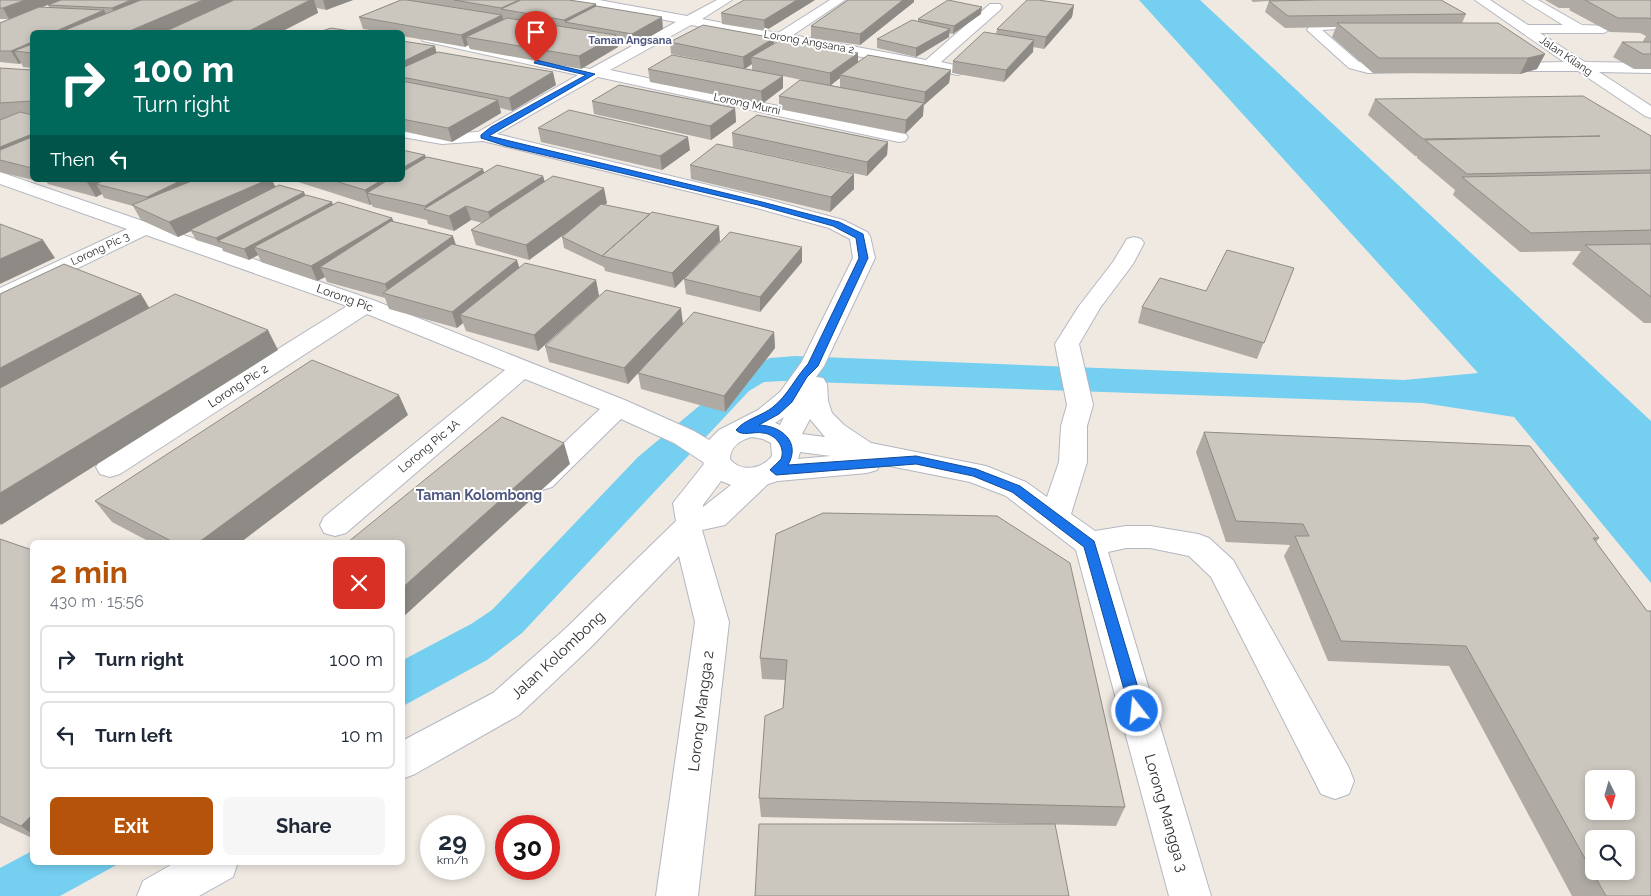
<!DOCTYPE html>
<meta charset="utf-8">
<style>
body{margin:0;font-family:Raleway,sans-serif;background:#f6f6f7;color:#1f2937;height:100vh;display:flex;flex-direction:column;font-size:19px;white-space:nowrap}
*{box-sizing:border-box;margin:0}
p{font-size:16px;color:#747a83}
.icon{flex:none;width:28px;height:28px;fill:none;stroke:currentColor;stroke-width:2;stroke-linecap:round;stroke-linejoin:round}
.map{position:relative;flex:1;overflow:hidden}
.details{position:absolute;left:30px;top:540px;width:375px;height:325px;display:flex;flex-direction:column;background:#fff;border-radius:8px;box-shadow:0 2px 8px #0003}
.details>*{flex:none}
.hud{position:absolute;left:30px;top:30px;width:375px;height:152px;border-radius:8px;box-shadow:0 2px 8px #0003;background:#00695c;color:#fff;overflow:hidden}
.needle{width:32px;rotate:175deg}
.tools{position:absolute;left:1585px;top:770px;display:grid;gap:10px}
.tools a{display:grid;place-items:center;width:50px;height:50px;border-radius:8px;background:#fff;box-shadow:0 2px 8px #0003;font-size:25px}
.speed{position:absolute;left:420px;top:815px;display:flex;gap:10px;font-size:25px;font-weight:700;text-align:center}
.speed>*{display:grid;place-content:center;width:65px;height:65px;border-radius:50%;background:#fff;box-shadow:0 2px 8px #0003;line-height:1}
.speed small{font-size:12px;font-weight:400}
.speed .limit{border:8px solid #d22;background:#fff;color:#111}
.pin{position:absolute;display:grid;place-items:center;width:42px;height:42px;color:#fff;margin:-51px -21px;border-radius:50% 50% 50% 0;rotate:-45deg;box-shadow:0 0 5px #0007}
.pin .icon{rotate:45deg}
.me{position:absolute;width:55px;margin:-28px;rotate:344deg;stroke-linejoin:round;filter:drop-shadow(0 0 4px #0008)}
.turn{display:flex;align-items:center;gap:18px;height:105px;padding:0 20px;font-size:22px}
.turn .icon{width:65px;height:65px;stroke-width:2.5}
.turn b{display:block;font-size:35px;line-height:42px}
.then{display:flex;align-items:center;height:48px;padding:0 20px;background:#0003;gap:10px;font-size:19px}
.round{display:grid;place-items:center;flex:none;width:52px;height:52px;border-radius:8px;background:#f6f6f7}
.overview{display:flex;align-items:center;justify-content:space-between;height:85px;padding:0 20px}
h1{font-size:30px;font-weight:700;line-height:38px;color:#b45309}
.cta{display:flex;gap:10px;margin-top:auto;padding:10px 20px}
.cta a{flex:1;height:58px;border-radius:8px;background:#b45309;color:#fff;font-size:20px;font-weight:700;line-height:58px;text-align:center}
.cta a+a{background:#f6f6f7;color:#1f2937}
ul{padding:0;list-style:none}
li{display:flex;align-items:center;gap:15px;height:68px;margin:0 10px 8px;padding:0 10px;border:2px solid #e0e1e3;border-radius:8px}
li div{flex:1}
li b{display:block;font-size:19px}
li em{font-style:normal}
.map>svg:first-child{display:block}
.water{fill:#75cff0}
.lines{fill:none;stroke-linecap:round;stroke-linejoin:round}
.minor-casing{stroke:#b4b7c1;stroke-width:2}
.minor{fill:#fff;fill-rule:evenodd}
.wall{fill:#afaba4;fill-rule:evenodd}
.shaded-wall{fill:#8e8b86}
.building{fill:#cbc7bf;stroke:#8e8b86;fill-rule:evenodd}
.route{fill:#1a73e8;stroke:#114b97}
.labels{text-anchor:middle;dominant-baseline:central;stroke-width:4;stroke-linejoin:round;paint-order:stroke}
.far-neighbourhood-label{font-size:11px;font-weight:bold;fill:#4d5680;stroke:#fff}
.far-street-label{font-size:11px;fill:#2e2e2e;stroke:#fff}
.street-label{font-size:12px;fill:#2e2e2e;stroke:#fff}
.neighbourhood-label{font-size:14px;font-weight:bold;fill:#4d5680;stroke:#fff}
.near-street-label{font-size:15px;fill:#2e2e2e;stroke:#fff}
</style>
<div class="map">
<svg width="1651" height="896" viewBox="0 0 1651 896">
<rect width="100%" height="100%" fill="#efe9e1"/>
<!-- water -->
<path class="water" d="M1139,0H1200L1651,421V583L1514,417L1423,403L782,381L764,382L749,391L522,633L487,660L403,706V660L471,624L492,610L638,457L735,376L770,358L795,356L1404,380L1478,373Z
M32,851V862L120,863L60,896H0V868Z"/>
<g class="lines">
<!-- minor casing -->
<g class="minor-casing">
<path id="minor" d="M572,0H599L687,16L717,0H732L702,19L778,33L830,0H845L793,35L926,60L990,4H1000L1002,7L1000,10L941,62L963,67L966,70L963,73L958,75L691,25L610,70L899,132L905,133L908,137L905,141L899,142L598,77L497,134L766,199L843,220L867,232L870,236L875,258L824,366L816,377L823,378L827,384L828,401L832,413L844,425L871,443L986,466L1026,482L1047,497L1059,462L1061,426L1067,405L1055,344L1079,306L1113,262L1127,239L1134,237L1141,239L1144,243L1133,264L1100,308L1079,344L1093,405L1087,426V462L1071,514L1095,531L1126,526H1150L1198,534L1209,538L1233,560L1349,768L1354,781L1349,794L1335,799L1321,794L1211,577L1189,556L1150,548H1126L1108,552L1211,896H1169L1076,550L1006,496L970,482L880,464L877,470L867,473L778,481L768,484L725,525L702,530L729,622L698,896H656L695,622L679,556L589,649L519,715L415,774L402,779V741L493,693L565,629L676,521L673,503L704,464L703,462L674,443L621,419L552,487L542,490L532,487L528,480L532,473L600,409L525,379L346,533L335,536L324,533L320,525L324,517L505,370L367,314L120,474L110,477L100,474L96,467L100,460L347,306L146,235L8,302L0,304V288L127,229L0,184V172L373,300L627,401L694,431L709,440L719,430L758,410L780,392L801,363L853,258L850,239L829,228L753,207L483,141L442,144L402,137V127L442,134L478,132L578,75L423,41L421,38L423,35L428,34L590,69L676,22L578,4ZM784,417L780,425L775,423ZM810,419L825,437L802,434ZM752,437L763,439L771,443L772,456C762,469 741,473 730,459C730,447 740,440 752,437ZM800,452L831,456L798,459ZM721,481L731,485L703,507V505Z
M1475,0H1490L1528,25H1563L1523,0H1538L1582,25L1609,26L1611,29L1604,33H1540L1585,62L1651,63V73L1599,72L1651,106V118L1645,116L1578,71H1497L1494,68L1497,65L1502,63L1564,62Z
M1350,21L1355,22L1357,25L1355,28L1322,30L1359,62L1404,64L1409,66L1412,69L1409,72L1368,73L1349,68L1307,30L1311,23L1316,22Z
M176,862H238L233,877L199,896H137L143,881Z"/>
</g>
<!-- minor -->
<use href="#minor" class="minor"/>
</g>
<!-- wall -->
<path class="wall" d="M0,0H353L326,10L317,8L318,13L32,32V68L23,67L21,63L19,64L0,62V23L10,19H0ZM54,3L48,5L50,8L42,7Z
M397,0H569L596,6L663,29L634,46L618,43V47L581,69L470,49L468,45L465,47L402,36V32H384L363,29L359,17L400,0Z
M744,0H815L765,31L722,24L721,13Z
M848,0H914V2L860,45L811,38V26Z
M1251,0H1441L1466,14L1462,23L1545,54L1537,69L1520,74L1373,73L1332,37L1336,27L1285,28L1265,12L1269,1L1253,2Z
M1545,0H1651V69H1634L1613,57L1622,42H1644L1643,41L1646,36L1640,33L1610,32L1569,10L1570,8H1559Z
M1074,5L1072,17L1044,49L1033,47V52L1004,82L952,73L953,61L996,34L997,29Z
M981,14L953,34L949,33V37L916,57L877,48V39L918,22V19Z
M402,41L437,52L556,85L512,111L500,108L501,113L452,142L402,131Z
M670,42L774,43L858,62L951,70L949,83L924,105H923V116L905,134L779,109V96L820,84L783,76V88L762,104L650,82L648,69L707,61L671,54ZM752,64V70L745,69ZM840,78V87L830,85Z
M0,68L32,70V180H272L275,187L304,192L305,195L333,205L392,218L394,222L520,268L596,280L599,296L538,351L466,331L463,323L457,328L389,309L385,298L327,282L325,277L317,281L261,262L258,255L249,260L223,251L222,248L196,240L191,231L178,237L141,220L133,206L104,198L102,194L96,197L48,184L45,180L41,182L0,172Z
M1375,99L1651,136V323H1644L1572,264L1581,251L1520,252L1453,195L1455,190L1417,158V156H1415L1368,115Z
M592,101L735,108L736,122L711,140L594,114Z
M538,128L690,150L662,170L541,142Z
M732,133L888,142L887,155L867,176L733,147Z
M425,155L426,158L483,169L484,173L543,176L545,182L607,203L604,205L720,241L675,288L605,271L604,267L564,248L562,237L573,228L529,260L476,245L471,230L482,223L471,220L454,231L428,224L427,220L373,207L371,204L370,205L292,180H402Z
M690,165L854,189L830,212L691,179Z
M802,247V262L760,312L686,294L684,279Z
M1294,268L1257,359L1138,323L1142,307Z
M683,324L628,384L549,362L545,346Z
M774,332L775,348L725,412L641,389L638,373Z
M408,415L241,542H150L112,522L95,501Z
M1204,432L1599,538L1596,542L1647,611L1651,896H1572L1449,666L1328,661L1284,556L1290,545L1226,542L1196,452Z
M776,534L1125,807L1116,826L761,817L759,798L783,708L785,680L762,679L760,658Z
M0,539L32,550V838L0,823Z"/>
<!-- shaded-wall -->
<path class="shaded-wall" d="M25,0H61L9,19L3,8Z
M131,0H161L118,20L112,8Z
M203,0H241L168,32H127Z
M310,0H314L318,13L281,32H247Z
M323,0H353L326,10Z
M797,0H815L765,31L764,20Z
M903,0H914V2L860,45V34Z
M596,4L598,16L565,22L564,20Z
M1074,5L1072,17L1044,49L1046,37Z
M982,7L981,14L953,34L954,26Z
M104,10L110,22L86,32H54Z
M502,15L505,27L466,37L468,45L465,47L461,35Z
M662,17L663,29L634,46L632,34Z
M950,29L949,37L916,57V48Z
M616,35L618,47L581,69L579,56Z
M774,38V50L751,57L752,64L744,69L743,57Z
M1034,40L1033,52L1004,82L1006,70Z
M32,42V53L14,51L21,63L19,64L11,51Z
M435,46L438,59L402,76V62Z
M858,53V65L840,75V78L830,86V73Z
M1545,54L1537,69L1520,74L1528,58Z
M951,70L949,83L924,105L925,92Z
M553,72L556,85L512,111L509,98Z
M783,76V88L762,104L761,91Z
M498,100L501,113L452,142L448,128Z
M924,103L923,116L905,134L906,120Z
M735,108L736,122L711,140L710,126Z
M32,134V152L0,160V147Z
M688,137L690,150L662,170L660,156Z
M888,142L887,155L867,176V162Z
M425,155L429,169L384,197L367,193L371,204L370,205L365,190L382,180H402V168Z
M483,169L487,183L427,210L425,206Z
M854,174V189L830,212L831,197Z
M543,176L547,191L493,226L488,212Z
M92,180H131L96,184L102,194L96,197L87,182Z
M182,180H218L156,212L147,197Z
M267,180H272L278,192L190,230L191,231L178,237L169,222Z
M604,188L607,203L529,260L526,245Z
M304,192L308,202L218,241L221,248L216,238Z
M332,202L336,212L254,247L258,255L249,260L244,249Z
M466,206L471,220L454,231L449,216Z
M392,218L398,233L320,267L325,277L317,281L311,266Z
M719,226L720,241L675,288L672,273Z
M453,236L458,251L389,295L385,284Z
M43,240L55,258L0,284V259Z
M802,247V262L760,312V297Z
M517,260L522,276L460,315L463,323L457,328L452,312Z
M596,280L599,296L538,351L534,335Z
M141,294L153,314L0,397V368Z
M681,308L683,324L628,384L624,368Z
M268,330L278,350L1,525L0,523V493Z
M774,332L775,348L725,412L724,396Z
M399,395L408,415L241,542H199Z
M564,443L570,464L402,618V588Z
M32,815V834L21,826Z"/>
<!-- building -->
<path class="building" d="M0,0H25L3,8H0Z
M61,0H131L112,8L48,5Z
M141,0H203L127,32H60Z
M234,0H310L247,32H164Z
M401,0H407L502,15L461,35L359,17Z
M454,0H519L501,8Z
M521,0H569L596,4L564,20L501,9Z
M744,0H797L764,20L721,13Z
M848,0H903L860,34L811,26Z
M948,0L982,7L954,26L918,19Z
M1027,0H1038L1074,5L1046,37L997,29Z
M1318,0H1441L1466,14L1288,16L1269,1Z
M1585,0H1651V19L1649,18H1618Z
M596,6L662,17L632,34L565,22Z
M39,7L104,10L54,32H32V42L11,51H0V23Z
M507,18L616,35L579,56L466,37Z
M912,20L950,29L916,48L877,39Z
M1337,23H1498L1545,54L1528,58H1379Z
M703,25L774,38L743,57L670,42Z
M331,28L357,32H319Z
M984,32L1034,40L1006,70L953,61Z
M782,39L858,53L830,73L751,57Z
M402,41L435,46L402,62Z
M1622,42H1651V54H1643Z
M32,44V53L14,51Z
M438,52L553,72L509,98L402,77V68Z
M672,55L783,76L761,91L648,69Z
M868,55L951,70L925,92L840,75Z
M0,68L32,70V101L0,103Z
M800,80L924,103L906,120L779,96Z
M402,81L498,100L448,128L402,119Z
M619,85L735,108L710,126L592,101Z
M1583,96L1651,136V170L1467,174L1425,140L1600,136L1423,139L1375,99Z
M569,110L688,137L660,156L538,128Z
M20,112L32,115V134L0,147V120Z
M757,115L888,142L867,162L732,133Z
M32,137V168L0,160V150Z
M717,144L854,174L831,197L690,165Z
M402,150L425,155L402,168Z
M427,157L483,169L425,206L367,193L388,180H402V172Z
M497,165L543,176L488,212L466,206L449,216L424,209Z
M1651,173V230L1531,233L1462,177Z
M553,176L604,188L526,245L471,230Z
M79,180H92L87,182Z
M105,180H182L147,197L96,184Z
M194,180H267L169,222L132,205Z
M332,180H382L365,190Z
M279,185L304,192L216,238L190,230Z
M306,195L332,202L244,249L218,241Z
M338,202L392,218L311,266L254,247Z
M601,204L650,214L602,256L562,237Z
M652,212L719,226L672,273L602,256Z
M391,221L453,236L385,284L320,267Z
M0,224L43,240L0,259Z
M730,232L802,247L760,297L684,279Z
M452,244L517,260L452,312L383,293Z
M1651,244V297L1585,245Z
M1227,250L1294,268L1264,343L1142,307L1160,278L1206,291Z
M525,263L596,280L534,335L460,315Z
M64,264L141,294L0,368V294Z
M606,290L681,308L624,368L545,346Z
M175,294L268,330L0,493V388Z
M694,312L774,332L724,396L638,373Z
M312,360L399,395L199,542H173L95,501Z
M502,417L564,443L402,588V542H348Z
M1204,432L1530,446L1599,538H1593L1647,611H1651V896H1606L1466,646L1341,641L1295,536H1309L1303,524L1236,521ZM1594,779H1626V811H1594ZM1594,839H1626V871H1594Z
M823,513L997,516L1070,563L1125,807L759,798L765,716L783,708L787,660L760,658L776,534Z
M0,539L32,550V815L21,826L0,816Z
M759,824H1055L1069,896H755Z"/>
<!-- route -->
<path class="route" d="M536,60L595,74L489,136L762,202L839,222L863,234L868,258L818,366L807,377L792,402L779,414L759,425C782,426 801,442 788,465L916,456L976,469L1020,486L1094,541L1145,711L1142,715L1137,717L1132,715L1130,711L1084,547L1012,492L973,476L916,464L776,475L770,470C773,466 778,463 781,459C786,447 775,434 763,433C754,431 742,437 736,430C745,419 762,416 773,407C788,395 795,378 808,364L859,258L856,238L833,226L758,205L506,146L481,138V135L491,127L586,75L534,63Z"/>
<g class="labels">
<!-- far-neighbourhood labels -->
<g class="far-neighbourhood-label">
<text x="630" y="40">Taman Angsana</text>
</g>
<!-- far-street labels -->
<g class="far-street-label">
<text transform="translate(809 42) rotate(10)">Lorong Angsana 2</text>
<text transform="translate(1566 56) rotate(34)">Jalan Kilang</text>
<text transform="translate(747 104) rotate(12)">Lorong Murni</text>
<text transform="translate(100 249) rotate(-25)">Lorong Pic 3</text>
</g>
<!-- street labels -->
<g class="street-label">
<text transform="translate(345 298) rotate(20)">Lorong Pic</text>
<text transform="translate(238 386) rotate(-33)">Lorong Pic 2</text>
<text transform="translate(429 446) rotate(-40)">Lorong Pic 1A</text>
</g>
<!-- neighbourhood labels -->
<g class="neighbourhood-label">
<text x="479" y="495">Taman Kolombong</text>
</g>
<!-- near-street labels -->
<g class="near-street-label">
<text transform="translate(558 655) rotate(-43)">Jalan Kolombong</text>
<text transform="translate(701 711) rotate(-83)">Lorong Mangga 2</text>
<text transform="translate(1166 813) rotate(74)">Lorong Mangga 3</text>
</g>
</g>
</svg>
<div class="tools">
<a><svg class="needle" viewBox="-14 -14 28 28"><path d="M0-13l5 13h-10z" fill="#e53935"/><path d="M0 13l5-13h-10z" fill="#747a83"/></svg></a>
<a><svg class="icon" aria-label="search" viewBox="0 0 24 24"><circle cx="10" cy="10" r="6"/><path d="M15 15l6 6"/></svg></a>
</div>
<div class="speed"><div>29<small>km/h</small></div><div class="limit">30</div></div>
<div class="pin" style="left:536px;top:62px;background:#d93025"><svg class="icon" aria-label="arrive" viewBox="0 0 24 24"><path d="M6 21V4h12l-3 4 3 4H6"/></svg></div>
<svg class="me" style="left:1137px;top:711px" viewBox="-20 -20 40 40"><circle r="17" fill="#1a73e8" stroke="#fff" stroke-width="3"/><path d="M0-11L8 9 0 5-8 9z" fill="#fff"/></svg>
<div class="hud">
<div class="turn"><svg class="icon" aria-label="right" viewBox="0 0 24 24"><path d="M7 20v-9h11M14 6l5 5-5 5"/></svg><div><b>100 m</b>Turn right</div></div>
<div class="then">Then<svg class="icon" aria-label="left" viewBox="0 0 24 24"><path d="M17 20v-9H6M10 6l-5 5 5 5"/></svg></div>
</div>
<section class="details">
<div class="overview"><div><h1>2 min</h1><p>430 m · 15:56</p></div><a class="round" style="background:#d93025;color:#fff"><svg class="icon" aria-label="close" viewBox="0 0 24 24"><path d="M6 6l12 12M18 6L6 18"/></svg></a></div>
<ul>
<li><svg class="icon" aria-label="right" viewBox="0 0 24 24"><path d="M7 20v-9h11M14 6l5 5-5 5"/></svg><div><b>Turn right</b></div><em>100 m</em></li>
<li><svg class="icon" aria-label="left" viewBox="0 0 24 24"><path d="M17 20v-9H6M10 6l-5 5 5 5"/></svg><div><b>Turn left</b></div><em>10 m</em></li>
</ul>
<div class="cta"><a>Exit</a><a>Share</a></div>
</section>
</div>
